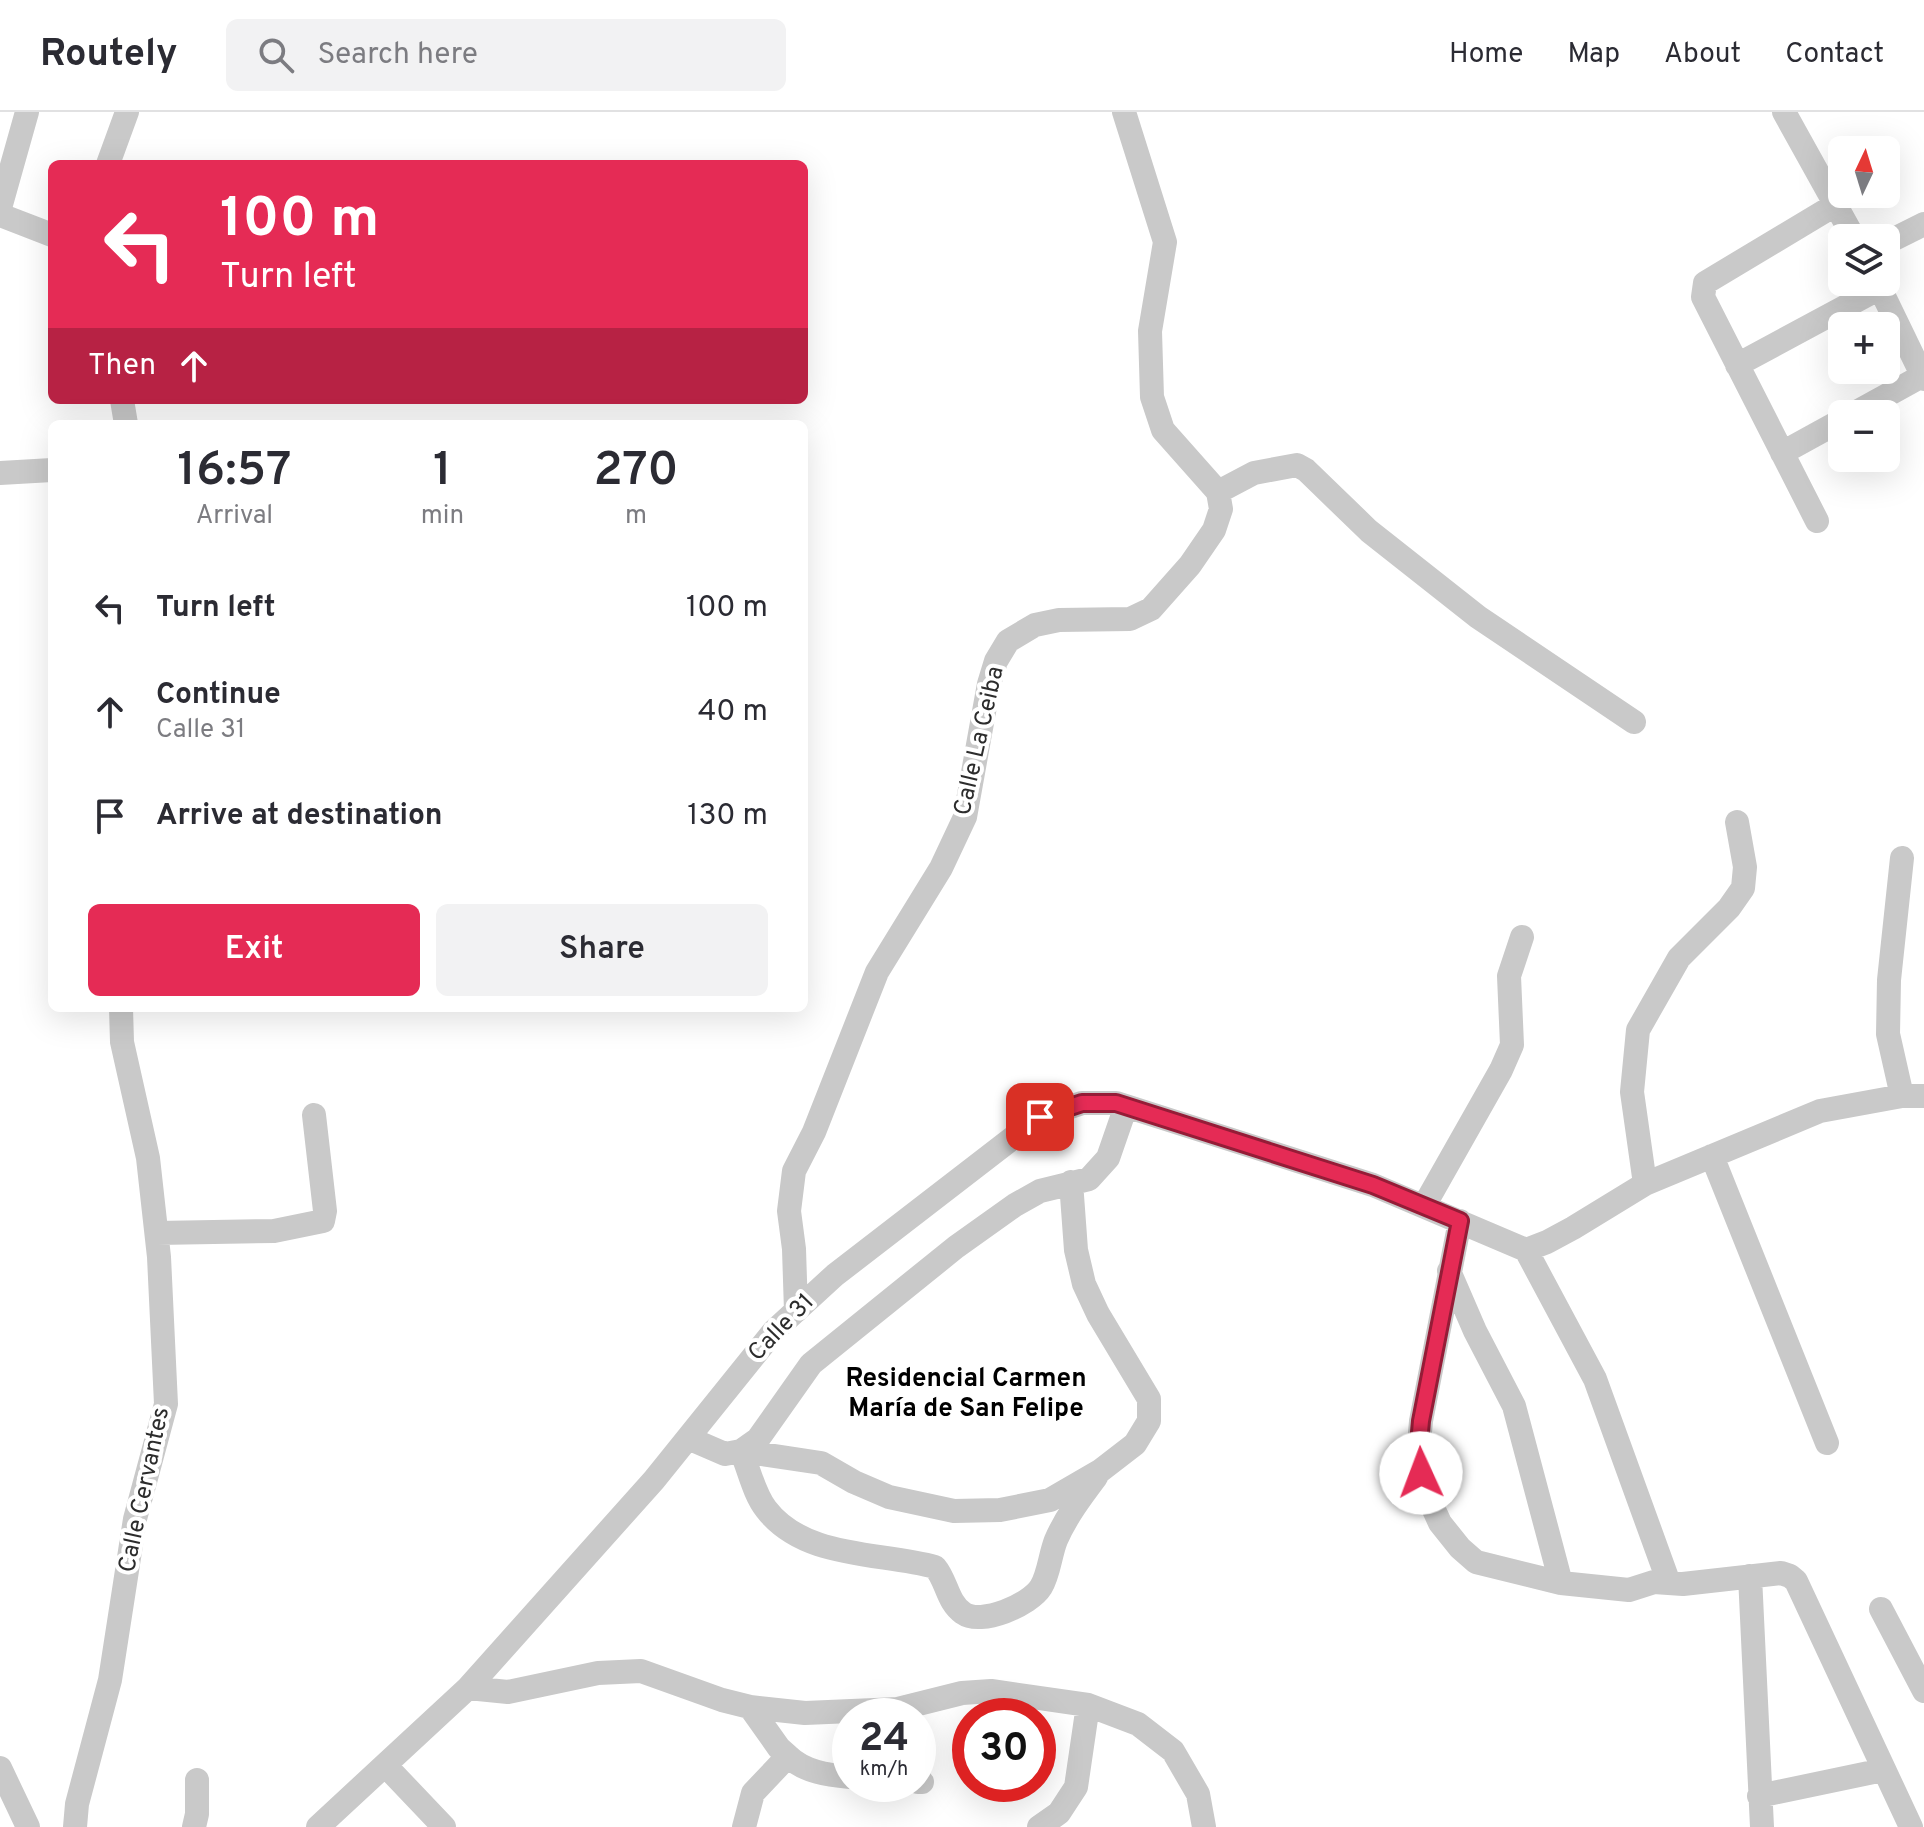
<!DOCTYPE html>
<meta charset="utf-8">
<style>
body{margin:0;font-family:Overpass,sans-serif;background:#f2f2f3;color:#2b2b33;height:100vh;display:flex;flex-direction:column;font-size:30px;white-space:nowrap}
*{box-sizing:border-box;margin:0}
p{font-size:26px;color:#7c7c81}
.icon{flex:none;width:44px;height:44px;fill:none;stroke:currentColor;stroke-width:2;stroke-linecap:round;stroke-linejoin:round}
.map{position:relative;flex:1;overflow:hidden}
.side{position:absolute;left:48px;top:308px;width:760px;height:592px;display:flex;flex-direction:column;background:#fff;border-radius:12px;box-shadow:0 8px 32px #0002}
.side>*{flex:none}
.top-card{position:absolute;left:48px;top:48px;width:760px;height:244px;border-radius:12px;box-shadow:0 8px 32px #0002;background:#e52b55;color:#fff;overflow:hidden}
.needle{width:52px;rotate:4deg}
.buttons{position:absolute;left:1828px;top:24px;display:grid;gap:16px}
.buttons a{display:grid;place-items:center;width:72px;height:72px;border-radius:12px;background:#fff;box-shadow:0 8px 32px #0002;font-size:40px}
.speed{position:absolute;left:832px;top:1586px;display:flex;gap:16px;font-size:40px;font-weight:700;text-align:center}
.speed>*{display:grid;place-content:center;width:104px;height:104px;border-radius:50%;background:#fff;box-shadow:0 8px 32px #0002;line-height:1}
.speed small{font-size:20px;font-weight:400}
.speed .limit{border:12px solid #d22;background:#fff;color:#111}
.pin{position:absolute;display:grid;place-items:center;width:68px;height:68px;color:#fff;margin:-34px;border-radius:16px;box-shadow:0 4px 12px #0006}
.me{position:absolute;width:88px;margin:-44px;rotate:358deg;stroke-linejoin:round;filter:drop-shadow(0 0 6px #0008)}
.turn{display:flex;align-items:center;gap:28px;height:168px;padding:0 40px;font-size:36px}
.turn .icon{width:104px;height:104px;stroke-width:2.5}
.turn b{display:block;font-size:56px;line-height:68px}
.then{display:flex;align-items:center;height:76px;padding:0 40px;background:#0003;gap:16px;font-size:30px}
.eta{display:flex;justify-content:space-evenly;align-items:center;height:136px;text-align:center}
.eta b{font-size:48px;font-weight:600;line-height:56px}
.action{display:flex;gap:16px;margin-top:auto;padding:16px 40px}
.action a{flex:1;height:92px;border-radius:12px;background:#e52b55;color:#fff;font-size:32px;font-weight:600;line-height:92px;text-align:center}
.action a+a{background:#f2f2f3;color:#2b2b33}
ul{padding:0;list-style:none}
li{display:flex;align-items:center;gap:24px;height:104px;padding:0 40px}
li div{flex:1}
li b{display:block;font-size:30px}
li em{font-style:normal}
header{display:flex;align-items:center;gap:48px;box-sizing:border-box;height:112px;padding:0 40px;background:#fff;border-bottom:2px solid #e1e1e2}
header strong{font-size:38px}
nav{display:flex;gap:44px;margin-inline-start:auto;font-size:28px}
.search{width:560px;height:72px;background:#f2f2f3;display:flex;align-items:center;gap:20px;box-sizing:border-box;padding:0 28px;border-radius:12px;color:#7c7c81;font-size:30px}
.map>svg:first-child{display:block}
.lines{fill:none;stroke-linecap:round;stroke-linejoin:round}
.minor{stroke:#c9c9c9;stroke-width:24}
.route-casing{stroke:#951c37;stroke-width:20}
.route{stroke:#e52b55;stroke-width:14}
.labels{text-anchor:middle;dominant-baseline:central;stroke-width:8;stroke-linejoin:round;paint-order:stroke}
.street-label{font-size:24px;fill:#2c2c2c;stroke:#fff}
.neighbourhood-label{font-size:26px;font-weight:bold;fill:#000;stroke:#fff}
</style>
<header>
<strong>Routely</strong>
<div class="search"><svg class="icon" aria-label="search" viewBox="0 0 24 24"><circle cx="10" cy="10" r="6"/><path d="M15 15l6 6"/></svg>Search here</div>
<nav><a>Home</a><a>Map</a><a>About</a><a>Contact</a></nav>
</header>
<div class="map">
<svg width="1924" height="1715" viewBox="0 0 1924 1715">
<rect width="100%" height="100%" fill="#fff"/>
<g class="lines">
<!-- minor -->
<path class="minor" d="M1784,0L1854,126
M108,52L127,0
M0,96L27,0
M0,103L52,123
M1886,131L1924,112
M1877,170L1924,267
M1737,253L1880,176
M122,288L126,312
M1853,302L1922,264
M1782,341L1842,308
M0,361L52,358
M1218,380L1254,361L1297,353L1306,358L1369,419L1478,505L1634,610
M1817,409L1703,185L1705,171L1835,93
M1902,746L1889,868L1888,922L1902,984
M1712,1044L1827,1331
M1645,1072L1632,980L1638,918L1679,846L1729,796L1743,776L1745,755L1737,710
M1424,1094L1501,958L1512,933L1509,864L1522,825
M1460,1109L1421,1309L1418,1343L1425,1378L1440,1411L1460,1436L1476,1450L1561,1471L1629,1478L1654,1470L1683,1472L1781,1461L1790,1464L1796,1469L1911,1715
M157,1121L274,1119L323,1109L325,1099L314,1003
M1526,1138L1595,1267L1669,1471
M1449,1159L1475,1219L1514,1294L1561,1471
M796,1199L794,1137L789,1099L794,1059L814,1020L877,860L941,756L965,705L989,572L996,549L1008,529L1035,513L1059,508L1130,507L1151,497L1190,453L1214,418L1221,397L1218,380L1163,318L1152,285L1150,219L1165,130L1124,0
M688,1326L725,1342L741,1339L758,1327L811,1252L956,1135L1015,1093L1040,1079L1089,1067L1108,1046L1126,994
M741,1339L821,1351L854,1370L889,1385L954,1399L1000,1398L1050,1388L1100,1359L1135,1332L1149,1309V1287L1098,1202L1084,1172L1076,1138L1071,1070
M741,1339C749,1357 754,1382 766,1397C804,1447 880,1440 935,1455C947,1469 947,1490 963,1501C981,1514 1030,1493 1041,1475C1049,1462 1050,1443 1056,1428C1066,1405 1081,1385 1096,1365
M1750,1464L1762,1715
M1881,1497L1924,1579
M468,1576L508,1580L598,1561L641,1559L722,1588L750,1595L805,1601L898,1597L962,1581L991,1579L1088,1593L1138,1612L1173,1639L1198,1682L1204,1715
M788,1644C804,1660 828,1663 850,1665
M385,1653L444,1715
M0,1656L28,1715
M918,1670H922
M1759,1684L1883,1658
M75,1715L77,1692L110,1568L135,1407L166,1292L159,1145L148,1046L122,930L121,896
M194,1715L197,1702V1668
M318,1715L468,1576L654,1368L774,1219L835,1163L1040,1005L1082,991H1116L1373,1073L1526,1138L1547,1130L1573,1116L1645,1072L1820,999L1902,984H1924
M744,1715L753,1681L788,1644L779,1636L750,1595
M1039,1715L1059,1701L1076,1675L1088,1593"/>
</g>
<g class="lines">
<!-- route casing -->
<g class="route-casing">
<path id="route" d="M1040,1005L1082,991H1116L1373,1073L1460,1109L1421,1309L1418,1343L1421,1361"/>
</g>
<!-- route -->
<use href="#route" class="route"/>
</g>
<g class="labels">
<!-- street labels -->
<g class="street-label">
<text transform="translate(980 629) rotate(-77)">Calle La Ceiba</text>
<text transform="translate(782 1216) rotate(-46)">Calle 31</text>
<text transform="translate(145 1378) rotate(-78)">Calle Cervantes</text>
</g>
<!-- neighbourhood labels -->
<g class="neighbourhood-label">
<text x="966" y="1267">Residencial Carmen<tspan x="966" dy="30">María de San Felipe</tspan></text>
</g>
</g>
</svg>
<div class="buttons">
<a><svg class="needle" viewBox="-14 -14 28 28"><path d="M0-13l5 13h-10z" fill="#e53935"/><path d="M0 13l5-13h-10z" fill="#7c7c81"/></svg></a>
<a><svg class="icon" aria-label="layers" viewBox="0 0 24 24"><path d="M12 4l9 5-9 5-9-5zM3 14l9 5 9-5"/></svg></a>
<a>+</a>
<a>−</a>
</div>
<div class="speed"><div>24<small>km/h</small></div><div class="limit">30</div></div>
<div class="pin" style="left:1040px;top:1005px;background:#d93025"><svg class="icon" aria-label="arrive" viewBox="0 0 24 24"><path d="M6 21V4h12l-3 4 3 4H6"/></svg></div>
<svg class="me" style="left:1421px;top:1361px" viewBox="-20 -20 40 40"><circle r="19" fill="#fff"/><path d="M0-13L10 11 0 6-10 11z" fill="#e52b55"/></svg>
<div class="top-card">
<div class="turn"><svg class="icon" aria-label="left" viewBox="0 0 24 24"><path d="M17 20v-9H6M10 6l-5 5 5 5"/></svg><div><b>100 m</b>Turn left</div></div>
<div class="then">Then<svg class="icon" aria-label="ahead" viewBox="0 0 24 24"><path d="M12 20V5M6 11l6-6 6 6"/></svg></div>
</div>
<section class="side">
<div class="eta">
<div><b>16:57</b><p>Arrival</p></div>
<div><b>1</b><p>min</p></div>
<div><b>270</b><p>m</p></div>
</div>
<ul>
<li><svg class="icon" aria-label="left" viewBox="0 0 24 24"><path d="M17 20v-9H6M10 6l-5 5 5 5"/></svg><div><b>Turn left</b></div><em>100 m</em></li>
<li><svg class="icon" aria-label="ahead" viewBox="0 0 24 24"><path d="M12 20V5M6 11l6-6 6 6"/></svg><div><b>Continue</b><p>Calle 31</p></div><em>40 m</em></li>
<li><svg class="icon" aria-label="arrive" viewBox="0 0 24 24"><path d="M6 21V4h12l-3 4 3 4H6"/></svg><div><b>Arrive at destination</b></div><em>130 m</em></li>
</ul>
<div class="action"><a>Exit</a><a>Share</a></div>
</section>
</div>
